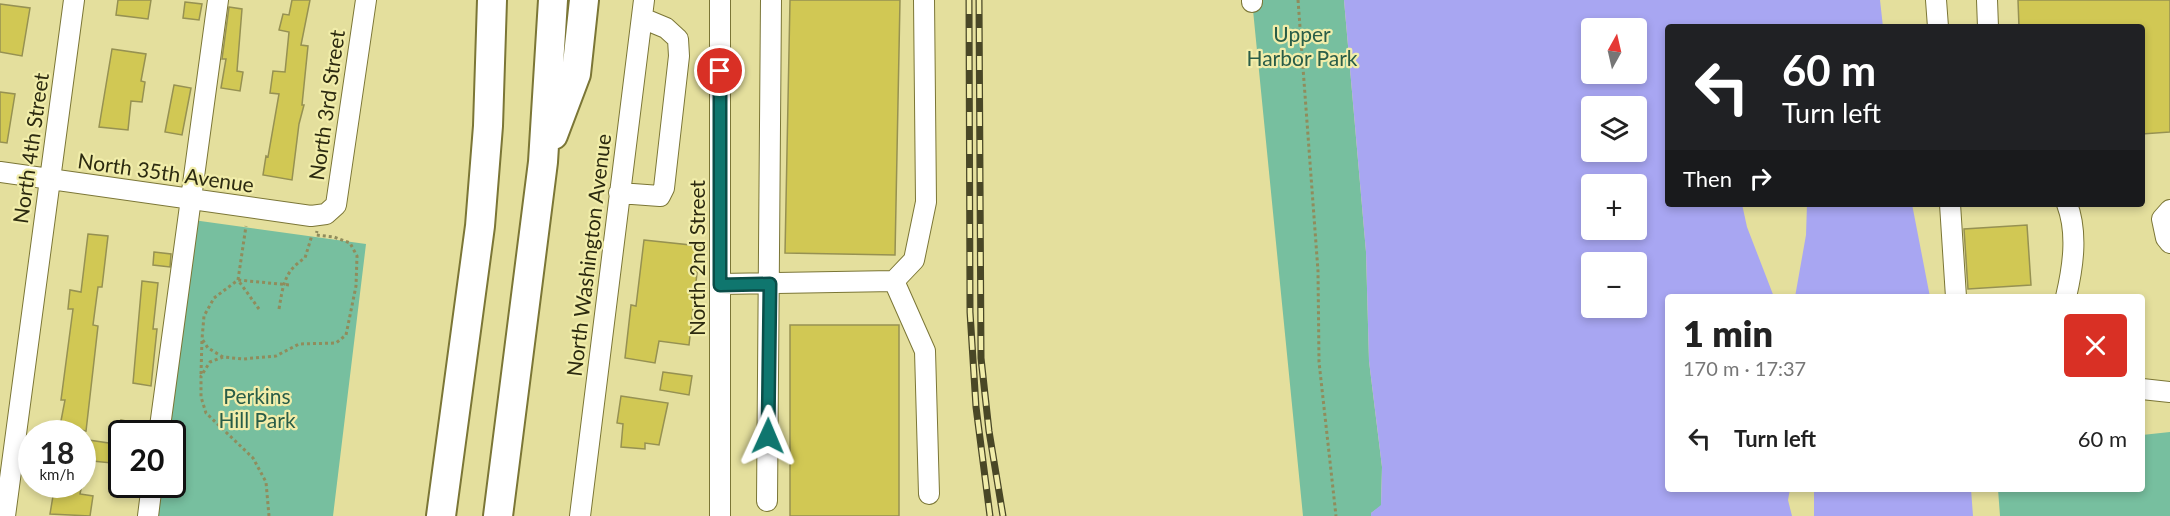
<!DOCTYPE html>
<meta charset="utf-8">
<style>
body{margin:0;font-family:Lato,sans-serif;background:#f6f6f6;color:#222;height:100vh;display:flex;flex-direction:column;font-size:22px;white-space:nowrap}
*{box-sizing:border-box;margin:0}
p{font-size:20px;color:#767676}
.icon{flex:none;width:33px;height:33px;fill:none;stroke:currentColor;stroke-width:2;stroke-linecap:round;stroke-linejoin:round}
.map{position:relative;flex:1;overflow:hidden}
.drawer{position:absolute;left:1665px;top:294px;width:480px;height:198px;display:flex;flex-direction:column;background:#fff;border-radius:6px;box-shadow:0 3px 9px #0003}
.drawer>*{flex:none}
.hud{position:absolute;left:1665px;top:24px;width:480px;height:183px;border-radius:6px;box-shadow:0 3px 9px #0003;background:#202124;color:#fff;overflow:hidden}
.needle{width:39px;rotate:8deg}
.tools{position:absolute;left:1581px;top:18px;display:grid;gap:12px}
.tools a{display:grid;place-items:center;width:66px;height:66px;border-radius:6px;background:#fff;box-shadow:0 3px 9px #0003;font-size:30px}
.speed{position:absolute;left:18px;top:420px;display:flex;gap:12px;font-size:30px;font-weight:700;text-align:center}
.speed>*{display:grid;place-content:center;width:78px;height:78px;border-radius:50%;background:#fff;box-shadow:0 3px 9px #0003;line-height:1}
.speed small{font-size:15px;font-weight:400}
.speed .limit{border:3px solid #111;border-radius:9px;background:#fff;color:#111}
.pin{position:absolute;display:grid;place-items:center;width:51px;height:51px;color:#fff;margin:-26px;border:3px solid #fff;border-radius:50%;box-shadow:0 2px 6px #0007}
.me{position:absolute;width:66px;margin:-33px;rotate:1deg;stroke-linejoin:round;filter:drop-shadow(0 0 4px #0008)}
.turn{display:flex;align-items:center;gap:21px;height:126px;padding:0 18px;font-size:27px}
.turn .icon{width:78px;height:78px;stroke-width:2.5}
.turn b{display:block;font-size:42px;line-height:51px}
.then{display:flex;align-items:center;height:57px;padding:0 18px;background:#0003;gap:12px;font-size:22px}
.round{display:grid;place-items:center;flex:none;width:63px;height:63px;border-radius:6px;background:#f6f6f6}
.overview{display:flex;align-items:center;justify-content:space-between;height:102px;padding:0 18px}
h1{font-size:36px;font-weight:800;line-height:45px}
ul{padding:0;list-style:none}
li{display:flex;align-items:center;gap:18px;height:84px;padding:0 18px}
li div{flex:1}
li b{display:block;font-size:22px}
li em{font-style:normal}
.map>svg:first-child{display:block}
.green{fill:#77bf9f}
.water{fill:#a8a6f2;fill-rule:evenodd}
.building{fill:#d1c854;stroke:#969152;stroke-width:1.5}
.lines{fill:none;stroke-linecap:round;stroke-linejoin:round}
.minor-casing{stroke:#7b7636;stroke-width:22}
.highway-casing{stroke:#7b7636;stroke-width:32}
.path{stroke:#908c5c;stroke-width:3;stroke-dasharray:3 3;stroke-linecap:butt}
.minor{stroke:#fff;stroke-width:20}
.highway{stroke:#fff;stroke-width:28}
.rail-casing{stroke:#494726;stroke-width:7}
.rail{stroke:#f1edaa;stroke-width:4.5;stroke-dasharray:14;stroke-linecap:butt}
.route-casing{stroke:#0a4d48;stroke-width:15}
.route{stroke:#0f766e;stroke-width:10}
.labels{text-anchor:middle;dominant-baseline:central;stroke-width:4.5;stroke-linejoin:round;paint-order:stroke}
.park-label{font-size:21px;fill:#295d48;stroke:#f1edaa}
.street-label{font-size:21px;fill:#2c2a10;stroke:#f1edaa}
</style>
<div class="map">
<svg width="2170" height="516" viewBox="0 0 2170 516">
<rect width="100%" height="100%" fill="#e4df9d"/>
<!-- green -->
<path class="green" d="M1252,0H1344L1366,252L1369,361L1382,467L1381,506L1371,513V516H1303Z
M193,220L366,244L333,516H153L157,485L172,484V434L164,433Z
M2170,432V516H2000L1998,489H2142V435Z"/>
<!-- water -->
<path class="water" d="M1344,0H1880L1883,27H1668V204H1742L1747,227L1774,297H1668V489H1790L1788,500L1792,516H1371V513L1381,505L1382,467L1369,361L1366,252ZM1592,28H1636V74H1592ZM1592,106H1636V152H1592ZM1592,184H1636V230H1592ZM1592,262H1636V308H1592Z
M1807,204H1912L1930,297H1795L1806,235Z
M1814,489H1971L1973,516H1814Z"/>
<!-- building -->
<path class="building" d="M118,0H151L148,19L116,15Z
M292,0H310L301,45L308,46L302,105H304L299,124L292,180L263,175L266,156L268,157L279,94L270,93L273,71L285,72L289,32L279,30L283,14L289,15Z
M790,0H900L895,255L785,253Z
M2018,0H2170V132L2142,134V27H2019Z
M185,2L202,4L199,20L183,18Z
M0,4L30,8L22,56L0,52Z
M229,7L242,9L237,71L243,72L240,91L221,88L226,59H222Z
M112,49L146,54L141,81L145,82L142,102L131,101L128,130L99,127Z
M174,85L191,88L182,135L165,132Z
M0,92L15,94L7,143L0,142Z
M2027,225L2031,285L1968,289L1964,229Z
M88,234L108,236L102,287H98L93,325L98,326L86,431L60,426L65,400H61L73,309H68L70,290L81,292Z
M644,240L700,246L689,345L659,341L655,363L625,358L631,305L636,306Z
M154,252L171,254L170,267L153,265Z
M142,281L158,283L153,329H157L151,386L133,383Z
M790,325H899V516H790Z
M663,372L692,376L689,395L660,390Z
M621,396L668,403L659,445L645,443V449L621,447L623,424L617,423Z
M121,420L148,425L147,434H119Z
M82,439L122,445V464L82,460Z
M60,484H82L80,494L93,496L90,516L50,514L54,490L59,491Z"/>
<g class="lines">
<!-- minor casing -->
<g class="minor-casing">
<path id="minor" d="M1936,0L1938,27
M1987,0L1988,27
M1252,2V0
M0,172L311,216L326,214L336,205L366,0
M619,193L660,196L664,188L679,56L678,39L666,28L642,18
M1950,204L1956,297
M2170,210L2162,219L2166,238L2170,243
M894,281L925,351L929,494
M720,284L894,281L914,260L926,202L924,0
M2066,297C2073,267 2078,233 2067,204
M2142,389L2170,392
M159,434L218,0
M767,501L771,0
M5,516L74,0
M148,516L152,484
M580,516L644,0
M720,516V0"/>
</g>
<!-- highway casing -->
<g class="highway-casing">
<path id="highway" d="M553,135L576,74L584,0
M441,516L480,226L488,126L492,0
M498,516L543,162L553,0"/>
</g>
<!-- path -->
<path class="path" d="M1298,0L1318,271L1319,362L1336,516
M259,309L238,280L290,285
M279,309C283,286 284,271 305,258L312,235
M223,357L208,348L202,339L204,316L214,298L238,280L246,226
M201,374L202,339
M269,516L266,482L253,458L206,413L201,397V376L210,362L223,357L243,359L276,356L299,344L336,343L346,335L356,286L357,256L350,243L334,237L316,235L317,231"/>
<!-- minor -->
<use href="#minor" class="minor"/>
<!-- highway -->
<use href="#highway" class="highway"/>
<!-- rail casing -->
<g class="rail-casing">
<path id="rail" d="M969,0L970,312L976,407L990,516
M979,0L981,358L989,431L1003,516"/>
</g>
<!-- rail -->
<use href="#rail" class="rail"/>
</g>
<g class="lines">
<!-- route casing -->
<g class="route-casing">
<path id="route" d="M720,71V285L770,284L768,436"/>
</g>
<!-- route -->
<use href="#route" class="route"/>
</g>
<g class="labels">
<!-- park labels -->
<g class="park-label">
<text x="1302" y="33">Upper<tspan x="1302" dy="24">Harbor Park</tspan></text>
<text x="257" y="395">Perkins<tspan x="257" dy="24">Hill Park</tspan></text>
</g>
<!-- street labels -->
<g class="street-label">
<text transform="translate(326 105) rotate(-82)">North 3rd Street</text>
<text transform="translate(30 148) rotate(-82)">North 4th Street</text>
<text transform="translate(166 172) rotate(8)">North 35th Avenue</text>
<text transform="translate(588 255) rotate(-83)">North Washington Avenue</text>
<text transform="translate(696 258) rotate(-90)">North 2nd Street</text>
</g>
</g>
</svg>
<div class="tools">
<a><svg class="needle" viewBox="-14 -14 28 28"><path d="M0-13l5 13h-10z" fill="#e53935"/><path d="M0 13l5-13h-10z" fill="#767676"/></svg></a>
<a><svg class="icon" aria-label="layers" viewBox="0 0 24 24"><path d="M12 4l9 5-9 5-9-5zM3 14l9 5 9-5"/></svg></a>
<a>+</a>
<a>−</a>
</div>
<div class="speed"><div>18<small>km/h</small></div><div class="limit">20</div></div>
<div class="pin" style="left:720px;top:71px;background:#d93025"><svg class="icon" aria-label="arrive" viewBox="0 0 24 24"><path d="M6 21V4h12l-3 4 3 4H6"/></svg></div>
<svg class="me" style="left:768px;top:436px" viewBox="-20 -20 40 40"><path d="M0-17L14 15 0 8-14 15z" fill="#0f766e" stroke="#fff" stroke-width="4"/></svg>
<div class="hud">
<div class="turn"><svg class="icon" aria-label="left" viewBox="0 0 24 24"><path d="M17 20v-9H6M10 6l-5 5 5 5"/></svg><div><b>60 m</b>Turn left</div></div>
<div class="then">Then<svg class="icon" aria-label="right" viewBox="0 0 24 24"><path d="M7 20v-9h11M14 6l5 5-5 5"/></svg></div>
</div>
<section class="drawer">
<div class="overview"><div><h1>1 min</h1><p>170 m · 17:37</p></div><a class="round" style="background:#d93025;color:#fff"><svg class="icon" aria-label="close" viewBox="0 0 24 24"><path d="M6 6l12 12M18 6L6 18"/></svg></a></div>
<ul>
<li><svg class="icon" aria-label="left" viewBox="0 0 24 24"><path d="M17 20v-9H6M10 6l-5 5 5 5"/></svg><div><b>Turn left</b></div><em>60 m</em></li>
</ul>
</section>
</div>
